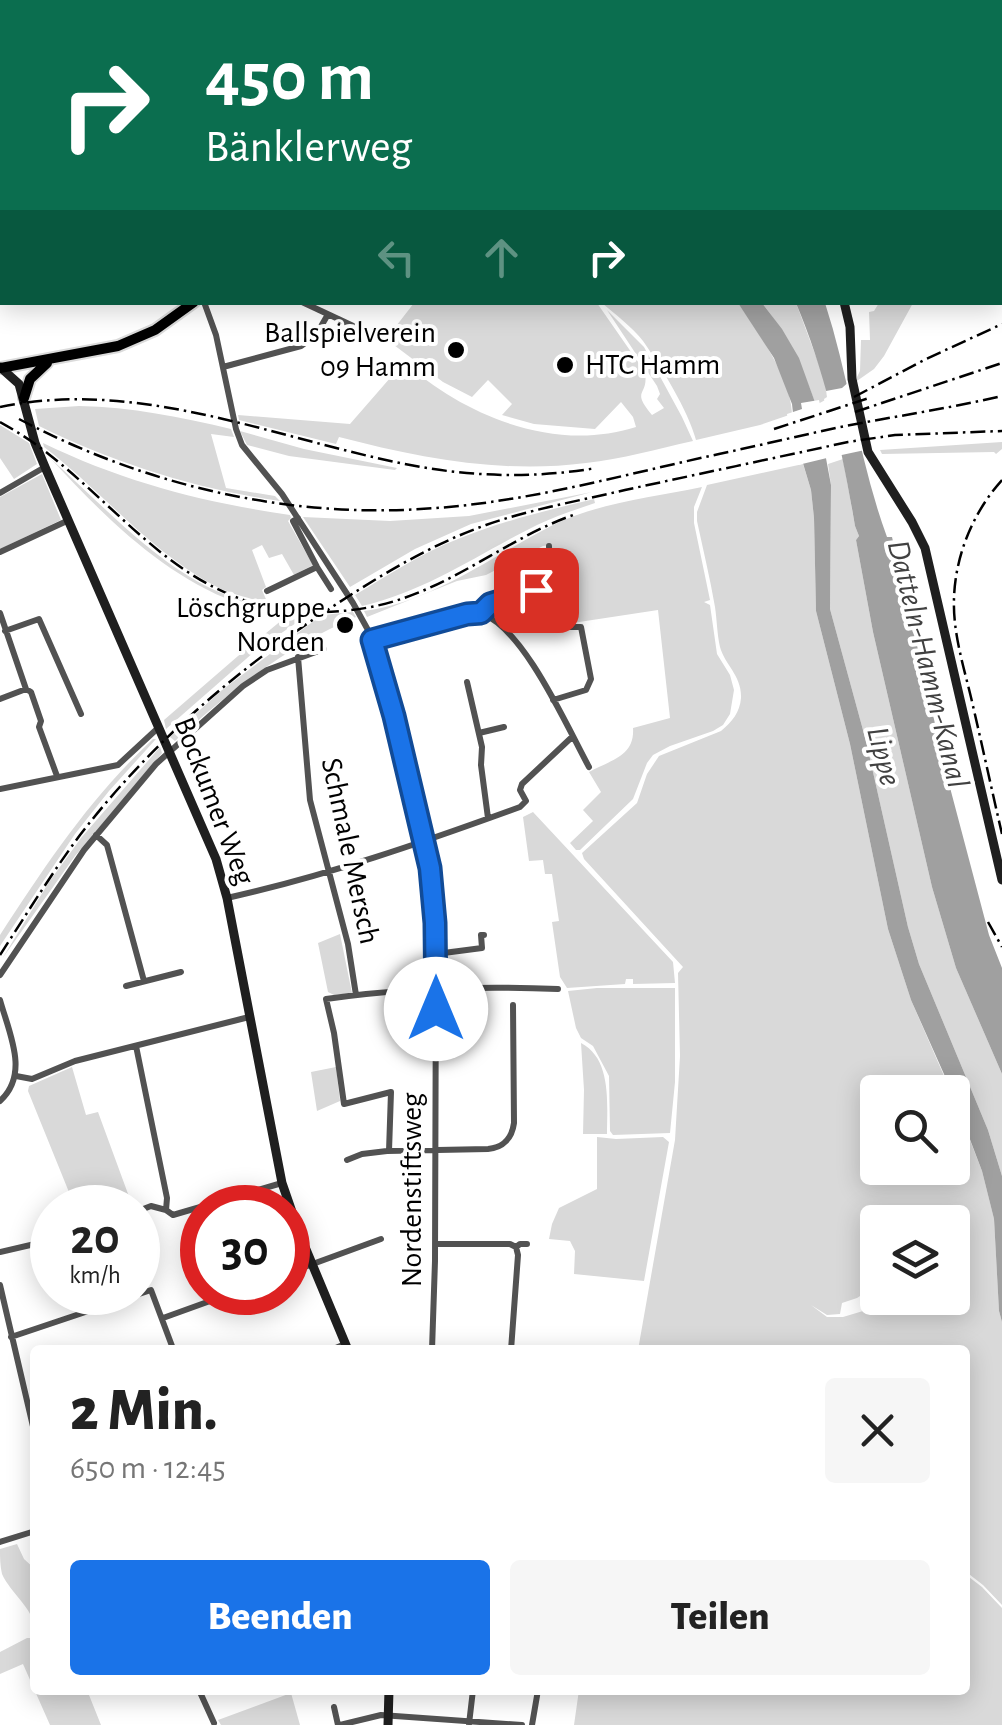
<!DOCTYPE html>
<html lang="de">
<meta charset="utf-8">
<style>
body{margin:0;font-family:"Alegreya Sans",sans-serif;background:#f6f6f6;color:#222;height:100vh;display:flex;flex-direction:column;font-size:38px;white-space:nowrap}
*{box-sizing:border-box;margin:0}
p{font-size:32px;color:#767676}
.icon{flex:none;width:55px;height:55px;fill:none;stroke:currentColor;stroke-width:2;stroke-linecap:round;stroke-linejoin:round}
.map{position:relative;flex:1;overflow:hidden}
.drawer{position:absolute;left:30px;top:1345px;width:940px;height:350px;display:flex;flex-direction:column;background:#fff;border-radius:10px;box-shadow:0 5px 25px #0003}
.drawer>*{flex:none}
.guide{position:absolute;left:0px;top:0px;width:1002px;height:305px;box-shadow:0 5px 25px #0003;background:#0b6e4f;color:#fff;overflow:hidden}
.fabs{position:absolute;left:860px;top:1075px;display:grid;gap:20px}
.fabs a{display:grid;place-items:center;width:110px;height:110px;border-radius:10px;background:#fff;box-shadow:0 5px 25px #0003;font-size:50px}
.speed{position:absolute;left:30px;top:1185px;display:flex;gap:20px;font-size:50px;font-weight:700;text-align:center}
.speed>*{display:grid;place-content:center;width:130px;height:130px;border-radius:50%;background:#fff;box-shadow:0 5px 25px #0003;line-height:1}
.speed small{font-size:25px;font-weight:400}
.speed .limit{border:15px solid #d22;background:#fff;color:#111}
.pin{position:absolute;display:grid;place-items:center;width:85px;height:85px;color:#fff;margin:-42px;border-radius:20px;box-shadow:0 5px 15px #0006}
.me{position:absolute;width:110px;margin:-55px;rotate:0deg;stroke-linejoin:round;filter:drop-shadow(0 0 8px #0008)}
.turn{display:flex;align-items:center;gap:35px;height:210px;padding:0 40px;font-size:45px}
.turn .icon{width:130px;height:130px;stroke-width:2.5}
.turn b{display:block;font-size:70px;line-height:85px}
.lanes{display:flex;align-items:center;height:95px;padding:0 40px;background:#0003;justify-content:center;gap:50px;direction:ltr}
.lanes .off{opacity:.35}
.round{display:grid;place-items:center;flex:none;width:105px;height:105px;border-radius:10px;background:#f6f6f6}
.headline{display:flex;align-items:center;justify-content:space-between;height:170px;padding:0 40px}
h1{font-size:60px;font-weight:800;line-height:75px}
.action{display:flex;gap:20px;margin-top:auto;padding:20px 40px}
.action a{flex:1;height:115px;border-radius:10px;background:#1a73e8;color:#fff;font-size:40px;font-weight:800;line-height:115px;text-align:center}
.action a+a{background:#f6f6f6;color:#222}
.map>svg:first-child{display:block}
.green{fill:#d9d9d9;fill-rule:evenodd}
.water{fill:#a0a0a0}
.pier{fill:#fff}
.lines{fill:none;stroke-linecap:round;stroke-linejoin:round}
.taxiway{stroke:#808080;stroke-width:15}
.runway{stroke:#808080;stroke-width:38}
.primary-casing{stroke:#dbdbdb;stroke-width:14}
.pedestrian{stroke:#525252;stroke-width:5}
.minor{stroke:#525252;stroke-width:6}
.secondary{stroke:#1f1f1f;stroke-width:9}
.primary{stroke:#000;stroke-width:10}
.rail{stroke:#000;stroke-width:2.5;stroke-dasharray:15 5 2.5 5;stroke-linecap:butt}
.route-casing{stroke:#114b97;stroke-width:25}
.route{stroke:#1a73e8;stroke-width:18}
.poi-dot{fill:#000;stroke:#fff;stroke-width:4}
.labels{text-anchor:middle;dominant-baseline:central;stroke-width:8;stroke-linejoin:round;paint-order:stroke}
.poi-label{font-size:30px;fill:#000;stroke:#fff;text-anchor:end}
.street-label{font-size:30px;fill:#000;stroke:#fff}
.water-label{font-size:32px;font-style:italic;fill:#414141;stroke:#fff}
</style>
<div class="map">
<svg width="1002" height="1725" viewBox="0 0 1002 1725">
<rect width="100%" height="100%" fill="#fff"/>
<!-- green -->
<path class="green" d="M414,303H597L645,372C649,398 630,388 652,415L664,408L657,399L660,394L657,386L607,310L644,347L682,417L693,441C657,449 622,459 586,463C502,474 420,458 339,437L336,444L239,420L238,415L350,424L404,362C465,416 554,453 636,427L633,417L621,402L595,429L534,424L502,415L512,404L488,380L472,397L443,382L386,339Z
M602,303H738C758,332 791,378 792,414L760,425L696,440C688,410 661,367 643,341C632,327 616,315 602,303Z
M762,303H796L824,378L829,398L816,405C801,364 789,337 762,303Z
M879,303H913L884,356L874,369L854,383L860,371L861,340H870L869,312L874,311Z
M79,406C132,407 180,417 231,429L234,437L211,434L226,488L275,496L280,501C195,489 115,463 39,426L35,409Z
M0,425L29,443L37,464L14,479L0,458Z
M240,431L304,449L397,468L395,470L289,456L247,445Z
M1002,442V449L996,454L994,452L882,454L880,450Z
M43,443C124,482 201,502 290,515L291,518L288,521L313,565L294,575L282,554L269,558L262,545L252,550L266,587L262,590L268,604C251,598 233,595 217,587C150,552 103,492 44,447Z
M50,458C102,504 156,565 219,592C248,605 278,610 309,614L254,652L166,729L164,720L238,656L288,615C271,611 252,608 235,602C161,574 103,515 50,458Z
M843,459L855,526L859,536L856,540L873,632L932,887L956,968L1002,1074V1176L988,1130L919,964L908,927L866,741L830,609L831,485L828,464Z
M803,464L811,490L814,518L816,611L850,744L888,929L911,1000L951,1092H878V1168H952L953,1097L982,1171L994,1219L999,1311L1002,1322V1605L983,1585L965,1571V1350H638L675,1140L680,1056L678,973L683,967L584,859L582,853L637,803L647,774L659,756L721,731C732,722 740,712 741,698C742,676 725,665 720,647C717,634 717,620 715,607C710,578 703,549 697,521V512L707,485ZM878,1222H952V1298H880L863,1311L843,1317H827L811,1305L827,1315L840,1314L842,1303L857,1298L877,1285Z
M42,474L61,520L0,549V497Z
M702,487L694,507V523L710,600L704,602L710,605L717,654L730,675L734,690L730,714L723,725L713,731L670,746L653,755L647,763L633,799L580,850H576L570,843L593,821L583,810L601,792L589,772C611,760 635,756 633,728L670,718L658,610L566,624L553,584L551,545L543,546L486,575L457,581L367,617L364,611C433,602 492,556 553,525C598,503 653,497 702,487Z
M592,492L471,524L415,549L350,587L303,517L390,521L469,516Z
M594,499L595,503C575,510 556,516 537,525C478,554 427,591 362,606L355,595C388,575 422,553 458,539C502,521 548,510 594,499Z
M353,612L356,617C287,646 230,691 175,741L170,737L222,690L311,623L323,615Z
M153,739H156L109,791L75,834L0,946V935C47,863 90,798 153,739Z
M160,747L162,753L75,856L2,959L49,882L81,838Z
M533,812L673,962L675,983L633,984V979H626L625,984L567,988L560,977L552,922L559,921L552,874H545L543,860L529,861L523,817Z
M340,934L352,993L334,995L328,992L318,943Z
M597,988H675V1082L670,1133L613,1135L610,1131L609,1076L593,1046L581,1038L576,1028L568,991Z
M581,1043C612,1059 607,1104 607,1134H583L584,1090Z
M72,1067L86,1115L98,1112L131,1202L117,1207H75L28,1091L29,1086Z
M336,1067L340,1101L317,1111L311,1072Z
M597,1137L616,1139L663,1137L669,1142L644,1281L574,1274L575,1251L570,1241L549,1239L552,1224L559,1208L597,1189Z
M17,1544L24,1559L35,1569V1630C33,1607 11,1594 2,1574C0,1566 0,1557 0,1549Z
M965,1574L982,1587L1002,1608V1725H574L579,1690H965Z
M27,1638H35V1690H98L89,1695L101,1725H50L23,1664L0,1674V1652Z
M291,1693L300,1725H221L218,1720Z"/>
<!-- water -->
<path class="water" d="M738,303H762L782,329L799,358L816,405L831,485L830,609L866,741L908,927L919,964L988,1130L1002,1176V1322L999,1311L994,1219L982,1171L952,1092L911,1000L888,929L850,744L816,611L814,518L811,490L796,440L792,404L774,358Z
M796,303H825C850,380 859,461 887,537H892L948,780L989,935L1002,968V1074L956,968L932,887L873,632L856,540L859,536L855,526C842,449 826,374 796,303Z"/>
<!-- pier -->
<path class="pier" d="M851,380L865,450L837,456L824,399L827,397L826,391L842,388Z
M819,400L831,457L798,465L791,441L787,414L802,409L801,403Z"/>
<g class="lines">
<!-- taxiway -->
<path class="taxiway" d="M10,0L12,2
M0,47L2,46"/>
<!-- runway -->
<path class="runway" d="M74,0L76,2
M140,0L141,2
M184,0L186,2"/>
<!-- primary casing -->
<g class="primary-casing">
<path id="primary" d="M643,0L651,2
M667,0L669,2
M613,2L625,0
M996,2L998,0
M0,368L118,346L155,330L194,302
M24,398L30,379L47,363"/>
</g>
<!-- pedestrian -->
<path class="pedestrian" d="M1000,46L1002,49"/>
<!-- minor -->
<path class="minor" d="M796,0L798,2
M816,2L818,0
M1000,162L1002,163
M0,198L2,197
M0,258L2,261
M204,302L216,335L236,429L242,445L282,494L353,603L368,630L388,697L424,840L433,899L436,954L435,1261L432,1350
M302,302L381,339
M223,367L301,346L316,335L327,316
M0,493L45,467
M298,518L293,521L317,567L331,589
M549,546L550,590L558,611
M0,552L69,520
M267,591L317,567
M0,613L26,689L31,692L41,721L39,727L57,776
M481,613C499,593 527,595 550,590
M5,631L39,619L81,714
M372,640L467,615C472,614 477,612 482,614C524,628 568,729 589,767
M298,657L310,800L348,944L356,995
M467,682L482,747L481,765L488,818
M0,699L26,689
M553,700L586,690L591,679L581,627H564L561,620
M479,733L504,727
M0,789L118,765L158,728
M96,835L107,845L144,981
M227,898C326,876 424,842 520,807L526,801L520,790L522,784L572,737
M436,954L482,948L481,935H484
M0,975L84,850L156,764L243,686L267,670L324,649
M126,986L181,972
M0,1000C9,1033 30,1074 0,1101
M136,1046L167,1198L166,1210L173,1215L282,1183
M16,1076L32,1079L75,1061L249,1017
M389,1151L391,1092L344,1104L334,1033L326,999C403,988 480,986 558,989
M347,1160L362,1154L387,1151L488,1149C503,1148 512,1138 514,1123L513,1005
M138,1211L151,1206L166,1210
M435,1244H510L516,1247L518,1255L511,1350
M516,1247L520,1244H527
M0,1252L52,1240
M288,1273L381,1239
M0,1285L35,1435
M163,1318L235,1292
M11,1337L151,1290L172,1346V1350
M331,1350L345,1344
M0,1542L35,1531
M199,1690L214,1723
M334,1707L338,1725
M469,1724L473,1690
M340,1725L381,1715L522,1725
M532,1725L538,1690"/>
<!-- secondary -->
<path class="secondary" d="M680,0L681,2
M983,2L986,0
M844,302L850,327L852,379L868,452L912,522L925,548L1002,880
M0,367L19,384L35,443L45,467L216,859L227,898L282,1183L300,1235L348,1350
M388,1725L389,1690"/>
<!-- primary -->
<use href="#primary" class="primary"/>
<!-- rail -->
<path class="rail" d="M854,397L926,359L1002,324
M0,407C144,377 281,442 421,467C478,477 538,478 596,468
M855,412L1002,363
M19,419C146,486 292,520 436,508C532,501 626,474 719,454C761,445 803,435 845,426C898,416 950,408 1002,396
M0,422C18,432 35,443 51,456C135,523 189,605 306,612C339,613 373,609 404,598C465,577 515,535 576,514
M774,429L869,398
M1002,480C968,518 949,571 955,623C958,651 967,679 973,706C983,749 992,791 1002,834
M988,922L1002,947
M0,955C26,915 51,874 80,835C150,744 236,670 332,607C381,575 430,545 486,525C531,509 579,501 625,490C699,474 774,458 848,442L895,435L1002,431"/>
</g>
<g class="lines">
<!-- route casing -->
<g class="route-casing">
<path id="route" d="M436,1009L435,923L430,868L394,716L372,640L467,614L481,613L490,604L536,590"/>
</g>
<!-- route -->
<use href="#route" class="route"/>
</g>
<!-- markers -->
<g class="poi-dot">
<circle cx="456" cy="350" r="10"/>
<circle cx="565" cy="365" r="10"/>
<circle cx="345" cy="625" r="10"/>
</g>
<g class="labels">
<!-- poi labels -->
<g class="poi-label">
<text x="436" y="333">Ballspielverein<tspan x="436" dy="34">09 Hamm</tspan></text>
<text x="585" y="365" text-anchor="start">HTC Hamm</text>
<text x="325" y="608">Löschgruppe<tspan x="325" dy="34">Norden</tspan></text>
</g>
<!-- street labels -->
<g class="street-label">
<text transform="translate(214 801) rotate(69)">Bockumer Weg</text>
<text transform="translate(350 851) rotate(78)">Schmale Mersch</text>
<text transform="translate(412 1190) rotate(-90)">Nordenstiftsweg</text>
</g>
<!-- water labels -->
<g class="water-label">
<text transform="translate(928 664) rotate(76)">Datteln-Hamm-Kanal</text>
<text transform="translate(884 756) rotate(76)">Lippe</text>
</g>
</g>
</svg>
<div class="fabs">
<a><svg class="icon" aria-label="search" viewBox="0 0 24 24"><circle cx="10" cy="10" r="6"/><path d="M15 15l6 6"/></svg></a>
<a><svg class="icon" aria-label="layers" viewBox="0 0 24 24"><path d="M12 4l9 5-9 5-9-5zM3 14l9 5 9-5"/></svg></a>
</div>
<div class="speed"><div>20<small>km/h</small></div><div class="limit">30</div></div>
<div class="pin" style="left:536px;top:590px;background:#d93025"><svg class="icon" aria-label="arrive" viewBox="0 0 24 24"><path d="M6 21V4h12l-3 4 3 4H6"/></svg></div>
<svg class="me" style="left:436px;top:1009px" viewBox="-20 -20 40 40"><circle r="19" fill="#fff"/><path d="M0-13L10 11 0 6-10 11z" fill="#1a73e8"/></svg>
<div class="guide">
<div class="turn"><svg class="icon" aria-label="right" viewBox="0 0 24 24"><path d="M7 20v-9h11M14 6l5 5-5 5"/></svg><div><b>450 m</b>Bänklerweg</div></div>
<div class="lanes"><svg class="icon off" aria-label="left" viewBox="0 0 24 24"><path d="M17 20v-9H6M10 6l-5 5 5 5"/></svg><svg class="icon off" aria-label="ahead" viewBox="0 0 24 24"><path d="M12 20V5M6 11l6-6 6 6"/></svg><svg class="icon" aria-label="right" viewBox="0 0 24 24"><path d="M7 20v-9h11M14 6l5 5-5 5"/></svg></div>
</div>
<section class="drawer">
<div class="headline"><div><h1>2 Min.</h1><p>650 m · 12:45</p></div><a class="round"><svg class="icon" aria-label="close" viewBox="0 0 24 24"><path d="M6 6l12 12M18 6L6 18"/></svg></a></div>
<div class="action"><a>Beenden</a><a>Teilen</a></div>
</section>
</div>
